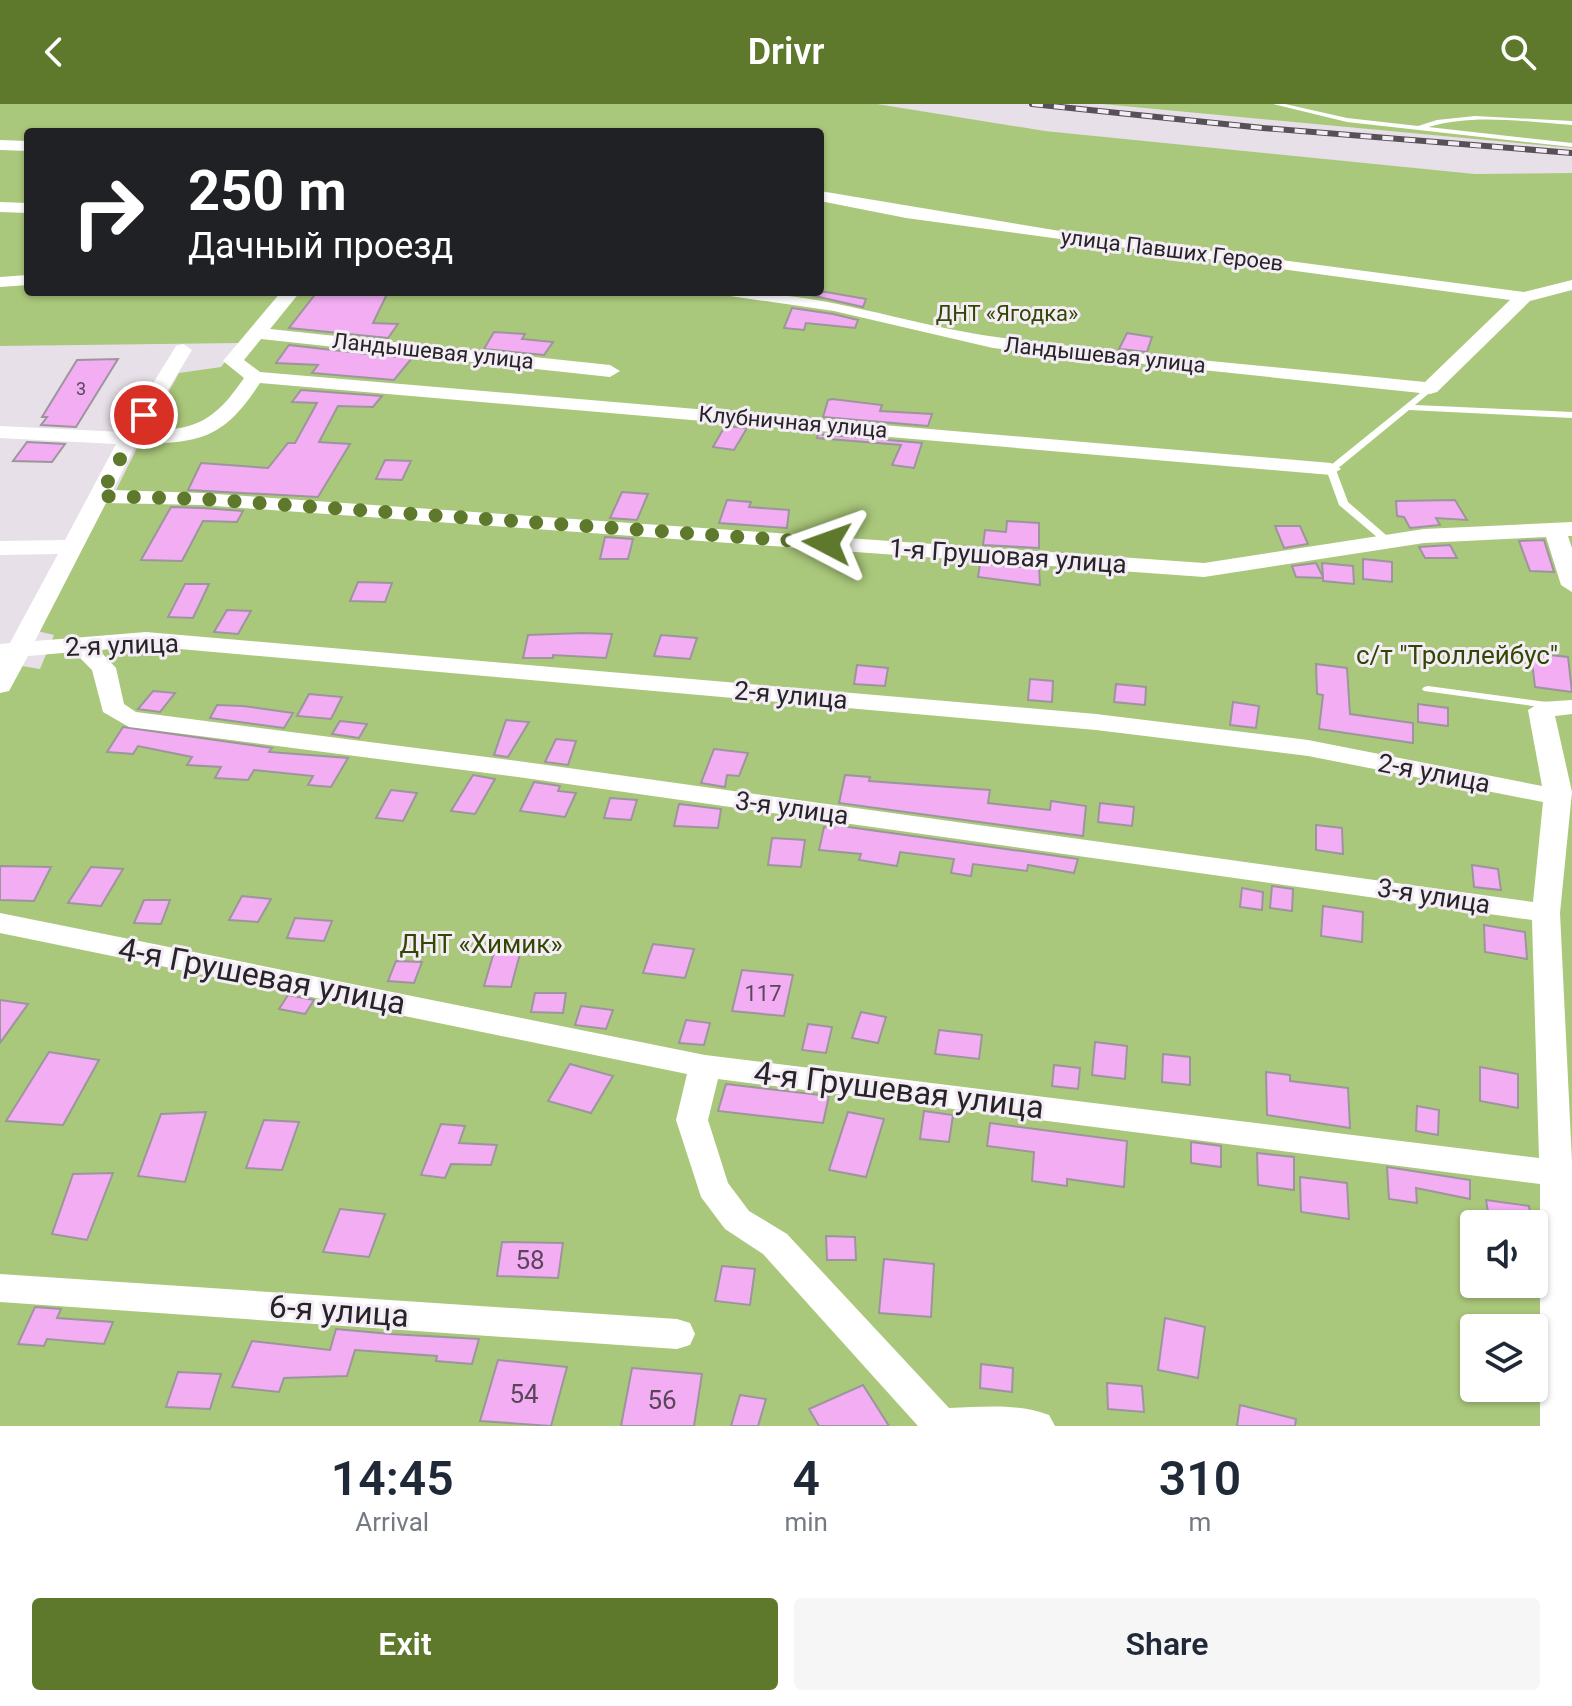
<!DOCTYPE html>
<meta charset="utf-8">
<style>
body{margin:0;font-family:Roboto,sans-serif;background:#f6f6f7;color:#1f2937;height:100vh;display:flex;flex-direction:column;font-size:30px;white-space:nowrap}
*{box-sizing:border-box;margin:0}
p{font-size:26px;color:#747a83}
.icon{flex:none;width:44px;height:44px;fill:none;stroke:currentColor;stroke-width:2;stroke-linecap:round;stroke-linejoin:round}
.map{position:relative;height:1322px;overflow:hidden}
.sheet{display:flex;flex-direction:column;background:#fff;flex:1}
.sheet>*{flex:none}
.guide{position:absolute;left:24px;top:24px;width:800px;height:168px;border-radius:8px;box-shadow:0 2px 6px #0004;background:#202124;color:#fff;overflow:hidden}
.fabs{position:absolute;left:1460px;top:1106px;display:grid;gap:16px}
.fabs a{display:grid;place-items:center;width:88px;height:88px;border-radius:8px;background:#fff;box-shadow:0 2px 6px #0004;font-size:40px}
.pin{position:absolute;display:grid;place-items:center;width:68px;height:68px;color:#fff;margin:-34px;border:4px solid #fff;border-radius:50%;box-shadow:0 2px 8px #0007}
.me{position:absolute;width:88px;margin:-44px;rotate:274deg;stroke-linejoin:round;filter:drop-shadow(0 0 6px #0008)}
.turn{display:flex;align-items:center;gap:28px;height:168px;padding:0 32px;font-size:36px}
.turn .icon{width:104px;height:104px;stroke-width:2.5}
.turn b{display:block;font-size:56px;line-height:68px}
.eta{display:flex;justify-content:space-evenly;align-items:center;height:136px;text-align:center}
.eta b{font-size:48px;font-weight:600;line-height:56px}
.primary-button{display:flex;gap:16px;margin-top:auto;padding:16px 32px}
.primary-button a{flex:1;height:92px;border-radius:8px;background:#5e782c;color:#fff;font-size:32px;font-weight:600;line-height:92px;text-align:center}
.primary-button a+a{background:#f6f6f7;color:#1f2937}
header{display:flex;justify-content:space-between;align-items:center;height:104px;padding:0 32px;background:#5e782c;color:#fff;font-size:36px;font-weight:600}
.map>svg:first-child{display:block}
.green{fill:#aac87b;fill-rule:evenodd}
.building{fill:#f2adf3;stroke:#9c959c;stroke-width:2}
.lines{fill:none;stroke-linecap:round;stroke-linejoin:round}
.lane{fill:#fff;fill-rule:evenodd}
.street{fill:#fff;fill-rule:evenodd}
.rail-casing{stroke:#565156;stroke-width:6}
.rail{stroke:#f5edf5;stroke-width:4;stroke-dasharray:11;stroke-linecap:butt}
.route{stroke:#5e782c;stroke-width:14;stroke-dasharray:0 25.2}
.labels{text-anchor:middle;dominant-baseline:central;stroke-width:6;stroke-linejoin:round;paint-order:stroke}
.far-number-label{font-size:18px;fill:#5a465a}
.far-street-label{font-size:22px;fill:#272427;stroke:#f5edf5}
.far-park-label{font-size:22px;fill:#324703;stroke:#f5edf5}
.number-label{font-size:22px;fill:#5a465a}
.street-label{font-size:26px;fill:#272427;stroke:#f5edf5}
.park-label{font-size:26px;fill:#324703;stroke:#f5edf5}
.near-number-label{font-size:26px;fill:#5a465a}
.near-street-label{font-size:32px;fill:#272427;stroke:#f5edf5}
</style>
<header><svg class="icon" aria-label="back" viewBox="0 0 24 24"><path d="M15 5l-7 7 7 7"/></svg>Drivr<svg class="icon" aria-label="search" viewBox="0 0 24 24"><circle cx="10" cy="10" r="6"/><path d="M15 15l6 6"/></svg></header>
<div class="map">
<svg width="1572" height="1322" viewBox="0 0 1572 1322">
<rect width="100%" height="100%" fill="#e8e0e8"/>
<!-- green -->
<path class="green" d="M0,0H877L1045,27L1475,70L1572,69V1322H0V579L16,561L40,565L54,531L33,526L103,400L114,398L116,386L138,342L162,341L165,335L148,325L179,269L221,263L240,239L0,242ZM28,28H820V188H28ZM1474,1120H1534V1180H1474ZM1474,1224H1534V1284H1474Z
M1102,0H1572V44Z"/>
<!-- building -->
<path class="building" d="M317,188H388L373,219L398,220L388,234L289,224Z
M797,188H826L866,195L863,203Z
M792,204L833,210L858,216L855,224L806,219L804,226L784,224Z
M494,228L525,230L522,235L553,238L544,251L484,245Z
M1127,229L1152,233L1147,248L1119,245Z
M289,241L376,251L412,254L394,276L312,269L318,261L276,259Z
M118,255L76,323L41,321L47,313H42L77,256Z
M301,286L382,292L373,303L338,302L319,338L350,340L318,393L188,386L201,359L268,364L288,339H295L317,299L292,298Z
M832,295L882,301L880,307L932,310L928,322L823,313L828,296Z
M725,322L747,324L734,346L713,343Z
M818,330L922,339L914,364L892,361L901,341L817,334Z
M27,338L65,340L52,358L13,357Z
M385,356L411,357L402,376L376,375Z
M622,388L648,390L637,416L610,414Z
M727,396L751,398L749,403L789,406L787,424L719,419Z
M1455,396L1467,416L1436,414L1440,421L1410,424L1404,413L1397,412L1396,397Z
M171,403L202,404L243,407L237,418L203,417L182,457L141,456Z
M1007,417L1039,419V444L983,441L985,426L1006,428Z
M1275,422H1300L1308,440L1284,444Z
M605,433L633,435L628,455H600Z
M1544,436L1554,468L1530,467L1519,437Z
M1450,441L1457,454H1425L1419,443Z
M1363,455L1392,458V478L1363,475Z
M1316,459L1323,473L1322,459L1353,462L1354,480L1323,477V474L1296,473L1292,462Z
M980,460L1039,464L1040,481L978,473Z
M358,478L392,479L385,498L350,497Z
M185,480H209L193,514L168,513Z
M227,506L251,507L238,530L214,528Z
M583,529L612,530L606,554L553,551V554H523L528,531Z
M661,531L697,534L690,555L654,552Z
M1531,549L1568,553L1572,588L1535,583Z
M1316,560L1347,564L1350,610L1413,619V639L1319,625L1323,591L1317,590Z
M857,561L888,564L885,582L854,580Z
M1030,575L1053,577L1052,598L1028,596Z
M1116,580L1146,583L1145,601L1114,598Z
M153,587L175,589L160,608L138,605Z
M309,590L342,593L331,615L297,612Z
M1233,598L1259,602L1256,624L1230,621Z
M1418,600L1448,604V622L1418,618Z
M217,601L243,602L293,609L284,624L210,614Z
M506,616L529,618L508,653L494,651Z
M340,617L367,620L359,634L332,630Z
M123,623L272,644L269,648L348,654L331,683L308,681L313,672L254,666L248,676L215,674L221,663L187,661L192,653L138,642L133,650L107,648Z
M556,635L576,637L568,661L545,658Z
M714,645L748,649L739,672L727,671L725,683L701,679Z
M473,671L495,675L475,710L451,707Z
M845,671L870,673L869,677L990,686L988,699L1050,706L1051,697L1086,702L1083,732L839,699Z
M534,678L560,682L558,687L576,689L565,713L520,707Z
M391,686L417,689L403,717L376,714Z
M610,694L637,696L631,716L604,714Z
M1100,699L1134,703L1132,722L1098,718Z
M679,700L721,705L718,724L674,722Z
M834,721L1078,755L1074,769L1028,761L1027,767L973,760L971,772L951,769L954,755L900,748L897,762L859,756L861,750L819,746L824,723L834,724Z
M1316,721L1342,724L1343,750L1316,746Z
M772,734L805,736L801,763L768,761Z
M1472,761L1498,765L1501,786L1474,783Z
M0,762L51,763L34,797L0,796Z
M91,763L123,765L101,802L68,799Z
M1272,782L1293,785L1292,807L1270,804Z
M1242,784L1263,788L1262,806L1240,803Z
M242,792L271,795L258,818L229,816Z
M144,796H170L161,820L134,819Z
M1323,802L1363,808L1362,838L1321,832Z
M295,814L332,817L324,837L287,834Z
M1484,821L1525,828L1527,855L1485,848Z
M653,840L694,845L685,874L643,869Z
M494,848L520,850L511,883L484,882Z
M396,857L422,858L414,879L388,877Z
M742,866L793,871L784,912L732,907Z
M535,889H566L563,909L531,908Z
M288,891L314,896L305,910L279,905Z
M0,896L28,900L0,939Z
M581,902L613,906L606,925L575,921Z
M861,908L886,913L878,939L852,934Z
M686,916L710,919L704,941L679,939Z
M808,920L832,923L826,949L802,946Z
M939,926L982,931L979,955L935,950Z
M1095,938L1127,942L1125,975L1092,971Z
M49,948L99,956L63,1021L6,1017Z
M1163,950L1190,953V981L1162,978Z
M570,960L613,972L591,1009L548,997Z
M1054,961L1080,964L1078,985L1052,982Z
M1480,963L1518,970V1004L1480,997Z
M1266,968L1290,971V977L1348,984L1350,1024L1267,1011Z
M726,980L829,992L823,1019L718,1007Z
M1417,1002L1439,1006L1438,1031L1416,1027Z
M924,1007L953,1011L949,1038L920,1035Z
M206,1008L185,1078L138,1072L161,1010Z
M848,1008L884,1015L866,1073L829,1066Z
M264,1016L299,1018L282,1066L246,1064Z
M990,1019L1127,1037L1124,1083L1067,1075V1082L1032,1077L1034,1048L987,1042Z
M441,1020L465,1022L459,1039L497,1041L491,1061L451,1060L445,1074L421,1071Z
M1191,1038L1221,1042V1063L1191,1059Z
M1257,1049L1294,1053V1086L1258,1081Z
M1387,1063L1470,1076V1095L1416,1084L1417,1099L1389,1095Z
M113,1069L87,1136L52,1130L73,1070Z
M1300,1073L1347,1079L1349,1115L1301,1108Z
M1486,1096L1529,1102L1532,1120H1490Z
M340,1105L385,1110L369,1153L323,1148Z
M826,1132L855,1133L856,1156H827Z
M502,1138L563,1139L558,1174L497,1172Z
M884,1155L934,1160L931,1213L879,1209Z
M722,1162L755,1165L750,1201L715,1197Z
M35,1203L61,1205L57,1214L113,1218L104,1240L47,1235L44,1242L18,1240Z
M1165,1214L1205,1223L1198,1274L1158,1266Z
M336,1225L390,1230L479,1235L472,1260L436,1257L437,1252L355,1246L347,1272L284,1274L279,1288L232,1283L252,1237L330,1246Z
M498,1256L567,1263L551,1322L480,1317Z
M981,1260L1013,1264L1012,1288L980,1284Z
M632,1264L702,1270L694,1322H621Z
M178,1268L221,1270L210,1305L166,1303Z
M1107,1279L1142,1282L1144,1308L1108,1305Z
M863,1281L889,1322H819L809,1305Z
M740,1291L766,1295L758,1322H731Z
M1240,1301L1296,1315L1295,1322H1237Z"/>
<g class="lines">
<!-- lane -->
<path class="lane" d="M1273,0H1285L1347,14L1418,22L1437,16L1475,12L1572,17V21C1525,18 1474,9 1428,23L1572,39V43L1347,18Z
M1430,281L1434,284L1433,286L1415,301L1572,308V314L1409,306L1336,366L1348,398L1393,437L1388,440L1384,439L1339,401L1326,365Z
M1428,582L1554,599L1560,602L1554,605L1424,587L1422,585L1424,583Z"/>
<!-- street -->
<path class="street" d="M0,36L28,37V47L0,46Z
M820,87L1060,127L1524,188L1572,176V186L1530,197L1437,288L1430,290L993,244L834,207L730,192L727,188C826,188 902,220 996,233C1138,252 1282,263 1425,278L1510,196L906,114L820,97Z
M0,98L28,99V109L0,108Z
M28,171V181L0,183V173Z
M281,188H300L270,225L610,261L620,267L610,273L261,235L244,256L260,268L1331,359L1341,365L1331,371L260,279C224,334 202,339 136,340L113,386L202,389L1204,459L1424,425L1572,418V432H1568L1572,444V488L1561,481L1546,433L1424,439L1204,473L202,401L106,399L35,537L146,528L1096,610L1308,636L1542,682L1528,606L1541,598L1572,596V610L1555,612L1572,688L1560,809L1572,1058V1322H1540V1080L718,975L708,1016L728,1079L749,1107L787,1130L949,1304C983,1303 1017,1299 1049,1311L1055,1322H918L763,1150L725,1125L701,1093L676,1016L687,970L0,829V809L705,951L1539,1054L1532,816L518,673L129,623L103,608L92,566L74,548L28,552L9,587L0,589V540L10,539L58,450L0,451V437L65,436L116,340L0,334V322L123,328L176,242L183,240L192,246L143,327C196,326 214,318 244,274L223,257ZM146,542L1096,626L1308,652L1543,698L1533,798L518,657L136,608L124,600L116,564L99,546Z
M0,1170L677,1215L690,1219L695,1230L690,1241L677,1245L0,1198Z"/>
<!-- rail casing -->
<g class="rail-casing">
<path id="rail" d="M1032,0L1263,24L1572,49"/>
</g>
<!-- rail -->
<use href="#rail" class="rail"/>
</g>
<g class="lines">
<!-- route -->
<path class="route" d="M144,311L100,392L202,395L827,439"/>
</g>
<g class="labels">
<!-- far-number labels -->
<g class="far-number-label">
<text x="81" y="284">3</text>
</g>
<!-- far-street labels -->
<g class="far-street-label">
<text transform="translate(1172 146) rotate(7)">улица Павших Героев</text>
<text transform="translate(433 247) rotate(6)">Ландышевая улица</text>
<text transform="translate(1105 251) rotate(6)">Ландышевая улица</text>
<text transform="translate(793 318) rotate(5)">Клубничная улица</text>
</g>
<!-- far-park labels -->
<g class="far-park-label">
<text x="1007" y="209">ДНТ «Ягодка»</text>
</g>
<!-- number labels -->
<g class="number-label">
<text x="763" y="889">117</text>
</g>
<!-- street labels -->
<g class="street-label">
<text transform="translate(1008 452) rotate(4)">1-я Грушовая улица</text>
<text transform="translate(122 541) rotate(-2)">2-я улица</text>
<text transform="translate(791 591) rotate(5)">2-я улица</text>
<text transform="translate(1434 669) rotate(11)">2-я улица</text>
<text transform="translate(792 704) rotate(8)">3-я улица</text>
<text transform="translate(1434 792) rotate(9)">3-я улица</text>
</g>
<!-- park labels -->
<g class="park-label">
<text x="1457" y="551">с/т "Троллейбус"</text>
<text x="481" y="840">ДНТ «Химик»</text>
</g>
<!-- near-number labels -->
<g class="near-number-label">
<text x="530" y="1156">58</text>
<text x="524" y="1290">54</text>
<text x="662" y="1296">56</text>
</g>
<!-- near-street labels -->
<g class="near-street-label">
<text transform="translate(262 872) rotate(11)">4-я Грушевая улица</text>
<text transform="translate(899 986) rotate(7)">4-я Грушевая улица</text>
<text transform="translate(339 1207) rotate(4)">6-я улица</text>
</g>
</g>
</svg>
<div class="fabs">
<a><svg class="icon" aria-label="sound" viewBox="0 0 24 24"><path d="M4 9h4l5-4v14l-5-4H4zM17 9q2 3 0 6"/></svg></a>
<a><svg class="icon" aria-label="layers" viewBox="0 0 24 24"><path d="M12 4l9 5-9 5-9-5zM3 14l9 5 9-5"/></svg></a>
</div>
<div class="pin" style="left:144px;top:311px;background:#d93025"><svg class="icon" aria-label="arrive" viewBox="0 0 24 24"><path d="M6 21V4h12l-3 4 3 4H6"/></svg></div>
<svg class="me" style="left:827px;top:439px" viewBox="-20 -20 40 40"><path d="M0-17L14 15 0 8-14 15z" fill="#5e782c" stroke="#fff" stroke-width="4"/></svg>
<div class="guide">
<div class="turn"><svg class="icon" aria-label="right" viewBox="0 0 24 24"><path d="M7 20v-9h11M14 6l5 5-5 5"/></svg><div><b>250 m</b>Дачный проезд</div></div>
</div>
</div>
<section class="sheet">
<div class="eta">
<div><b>14:45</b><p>Arrival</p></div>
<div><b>4</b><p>min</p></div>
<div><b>310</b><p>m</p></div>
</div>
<div class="primary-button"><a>Exit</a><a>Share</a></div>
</section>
